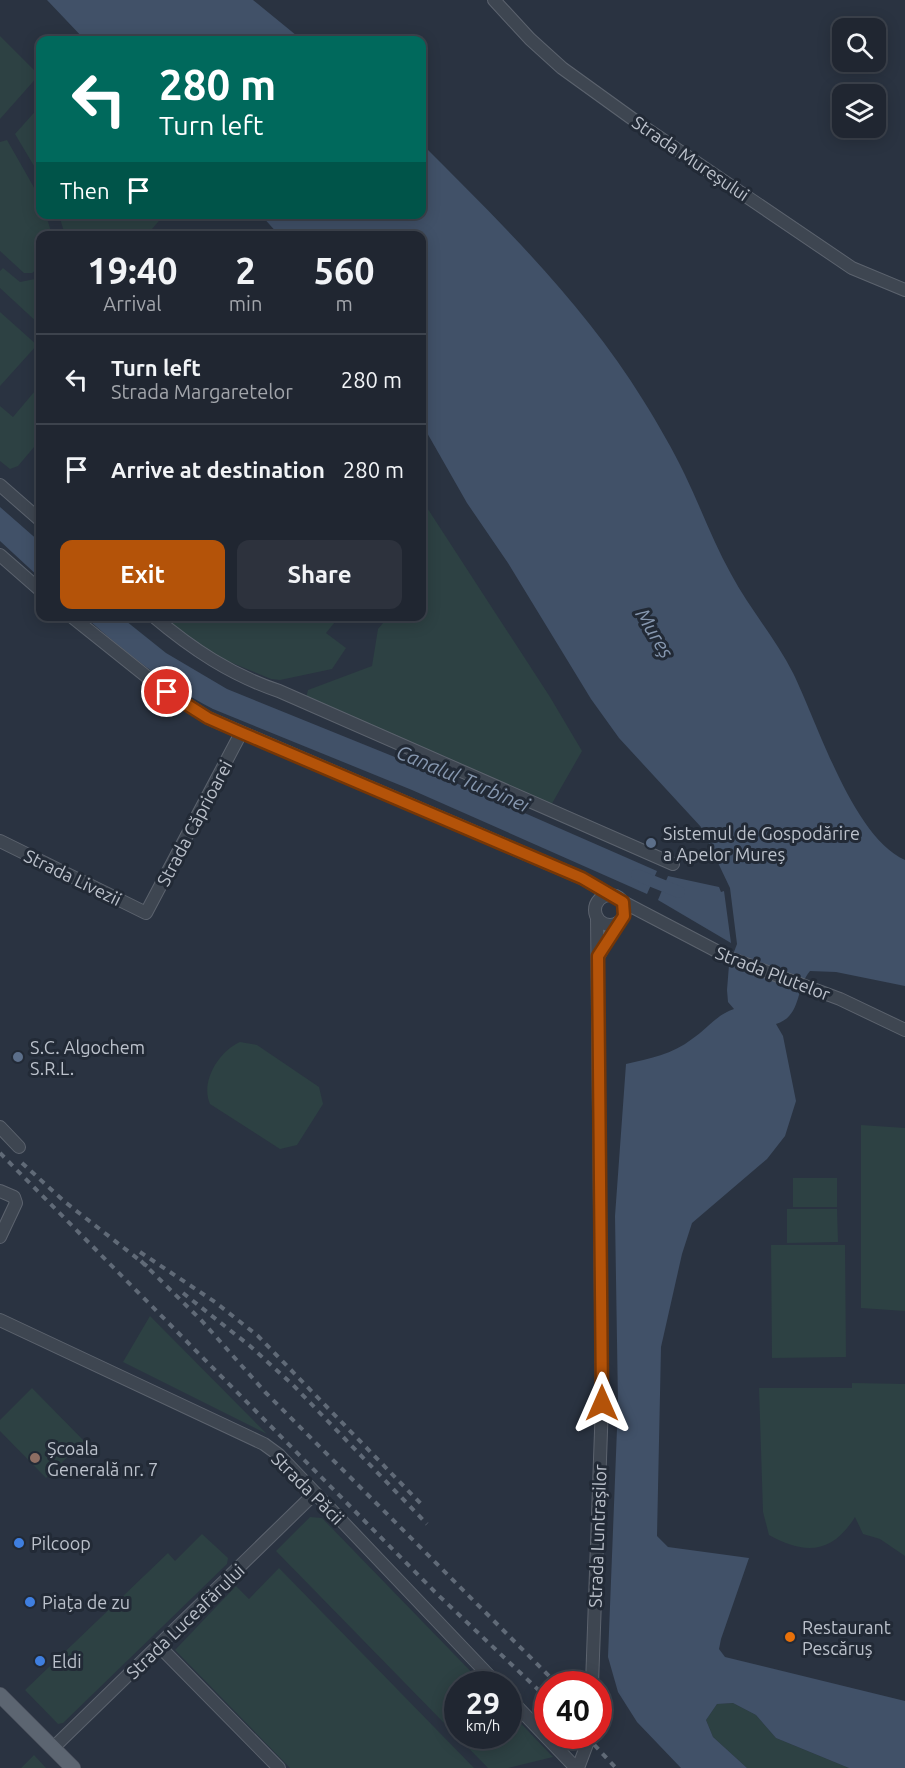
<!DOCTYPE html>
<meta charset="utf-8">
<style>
body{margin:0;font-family:Ubuntu,sans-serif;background:#2d323d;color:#f1f3f6;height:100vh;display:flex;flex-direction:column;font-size:22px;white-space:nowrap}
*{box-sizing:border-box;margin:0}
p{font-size:20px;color:#a2a5ab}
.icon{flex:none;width:33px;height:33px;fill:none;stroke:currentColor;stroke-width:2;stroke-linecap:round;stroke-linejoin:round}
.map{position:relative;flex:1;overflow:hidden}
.side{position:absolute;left:36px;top:231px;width:390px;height:390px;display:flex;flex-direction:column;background:#202631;border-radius:12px;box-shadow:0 3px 15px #0003,0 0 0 2px #3d434d}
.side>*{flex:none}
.guide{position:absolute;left:36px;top:36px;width:390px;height:183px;border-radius:12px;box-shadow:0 3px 15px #0003,0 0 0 2px #3d434d;background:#00695c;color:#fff;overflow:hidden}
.controls{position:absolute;left:832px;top:18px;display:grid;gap:12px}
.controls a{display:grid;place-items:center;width:54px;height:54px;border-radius:12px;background:#202631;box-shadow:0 3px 15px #0003,0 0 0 2px #3d434d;font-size:30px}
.speed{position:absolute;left:444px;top:1671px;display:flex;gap:12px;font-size:30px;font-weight:700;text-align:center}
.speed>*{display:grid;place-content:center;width:78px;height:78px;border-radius:50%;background:#202631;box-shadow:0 3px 15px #0003,0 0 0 2px #3d434d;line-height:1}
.speed small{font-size:15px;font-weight:400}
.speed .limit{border:9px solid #d22;background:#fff;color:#111}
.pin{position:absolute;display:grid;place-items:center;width:51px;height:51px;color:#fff;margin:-26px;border:3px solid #fff;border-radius:50%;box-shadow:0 2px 6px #0007}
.me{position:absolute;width:66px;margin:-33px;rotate:0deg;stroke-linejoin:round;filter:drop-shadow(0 0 4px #0008)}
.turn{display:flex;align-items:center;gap:21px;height:126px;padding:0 24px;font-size:27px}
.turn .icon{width:78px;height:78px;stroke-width:2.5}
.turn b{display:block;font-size:42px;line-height:51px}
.then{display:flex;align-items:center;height:57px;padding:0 24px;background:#0003;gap:12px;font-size:22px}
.eta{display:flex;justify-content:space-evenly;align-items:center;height:102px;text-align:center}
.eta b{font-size:36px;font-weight:700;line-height:42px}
.primary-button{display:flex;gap:12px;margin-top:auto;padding:12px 24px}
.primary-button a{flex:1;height:69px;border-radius:12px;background:#b45309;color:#fff;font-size:24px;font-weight:700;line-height:69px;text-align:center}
.primary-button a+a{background:#2d323d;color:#f1f3f6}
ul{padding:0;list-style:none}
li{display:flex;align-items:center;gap:18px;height:90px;padding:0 24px;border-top:2px solid #3d434d}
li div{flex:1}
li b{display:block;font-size:22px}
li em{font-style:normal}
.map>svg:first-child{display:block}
.green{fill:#2d4143}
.water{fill:#415168}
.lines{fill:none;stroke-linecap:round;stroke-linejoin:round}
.canal{stroke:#415168;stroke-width:12}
.minor-casing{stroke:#5c636e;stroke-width:14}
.major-casing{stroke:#484e5a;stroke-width:16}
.minor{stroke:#3e4651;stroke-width:12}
.major{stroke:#5c6571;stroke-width:15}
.rail{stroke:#606a77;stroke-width:4;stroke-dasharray:6 6;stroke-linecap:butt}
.route-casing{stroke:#753606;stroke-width:15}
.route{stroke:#b45309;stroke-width:10}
.service-dot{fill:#5c6f8a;stroke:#222a36;stroke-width:2}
.education-dot{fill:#8d6e63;stroke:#222a36;stroke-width:2}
.shop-dot{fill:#3f7fe0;stroke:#222a36;stroke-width:2}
.food-dot{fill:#e8710a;stroke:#222a36;stroke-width:2}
.labels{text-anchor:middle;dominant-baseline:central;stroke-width:6;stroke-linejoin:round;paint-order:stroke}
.street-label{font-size:18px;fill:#bbc1cb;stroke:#222a36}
.poi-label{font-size:18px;fill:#bbc1cb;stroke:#222a36;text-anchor:start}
.water-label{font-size:20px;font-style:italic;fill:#8697af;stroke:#222a36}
</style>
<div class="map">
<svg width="905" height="1768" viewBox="0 0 905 1768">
<rect width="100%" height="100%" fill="#2a3341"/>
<!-- green -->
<path class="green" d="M0,36L39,75L0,119Z
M40,106V176L15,134Z
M7,140L40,198V214L46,215L52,235L40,236V267L32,273H24L0,251V142Z
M59,215V214L164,215L146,236L65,235Z
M3,268L20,282L40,278V325L0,288V271Z
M0,312L37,345L0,386Z
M40,385V440L18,466L10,469L0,461V406L13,417Z
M422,500L550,697L582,751L550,807L306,698L308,690L372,666L378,629L388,617L422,616Z
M160,617H339L326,633L346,648L332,669L280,680L271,679L220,658L193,643Z
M240,1042L257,1045L319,1087L323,1104L297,1145L280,1149L210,1104C200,1082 219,1051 240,1042Z
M861,1125L905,1128V1311L861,1308Z
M793,1178H837V1207H793Z
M787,1209H837L838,1242L787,1243Z
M771,1245H845L846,1357L772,1358Z
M150,1316L267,1434L123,1362Z
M852,1383L905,1384V1556L880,1539L863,1534L855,1517C832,1554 805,1555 769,1535L763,1512L759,1388H852Z
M32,1388L84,1441L46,1478L0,1431V1420Z
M310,1517L322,1518L483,1684H458V1736H508L509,1711L553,1757L508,1768H488L276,1551Z
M202,1534L228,1558L227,1564L63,1723L58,1724L25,1690L168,1553L175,1561Z
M279,1568L474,1768H290L175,1650L236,1586L249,1599Z
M733,1703L756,1715L776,1738L849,1768H747L713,1737L706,1720L717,1704Z
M34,1755L46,1768H21Z"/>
<!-- water -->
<path class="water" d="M47,0H253L302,40H85Z
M422,144C501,223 584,304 643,400C658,424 673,450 685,475C701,508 713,542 731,574C749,608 776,639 793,673C818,724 853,837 905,860V986L836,972L810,971C795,989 802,1016 776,1024L783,1036L796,1101L785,1136L767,1159L692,1223L682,1254L661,1347L657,1536L668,1547L749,1558L721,1639L719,1649L725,1657L905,1701V1768H849L776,1738L756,1715L733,1703L717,1704L706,1720L713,1737L747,1768H681L637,1722L618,1692L608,1657L618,1403L615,1216L626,1064C649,1059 673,1054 692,1039C707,1029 716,1015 734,1009L728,1002L727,990L729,965L737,944L730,888L701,827L619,738L591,699L508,563L467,503L422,424V236L279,235L261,215L422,214Z
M0,507L40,542V578L0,541Z
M85,617H121L166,653L227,689L417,766L657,871L647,894L412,790L213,709C162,682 128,654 85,617Z
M668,876L719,887L721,892L724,891L731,943L658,900Z"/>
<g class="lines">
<!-- canal -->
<path class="canal" d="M637,875L679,892"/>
<!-- minor casing -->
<g class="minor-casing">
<path id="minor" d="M494,0L530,39L562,68L641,125L852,268L905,290
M0,485L40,520
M0,555L40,590
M71,616L156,684L208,718L582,878L611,895
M153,616C192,649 231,675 279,691L673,864
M0,841L146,913L241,733
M595 910a15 15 0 1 1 30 0a15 15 0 1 1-30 0Z
M623,902L730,958L840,999L905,1030
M599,955L617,923
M0,1127L19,1147
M0,1191L14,1197L16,1203L0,1237
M0,1320L264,1444L279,1455L497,1684
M159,1646L279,1768
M592,1684L602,1403L597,917
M508,1697L576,1768
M53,1748L315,1493
M578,1768L590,1736"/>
</g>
<!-- major casing -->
<g class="major-casing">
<path id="major" d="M0,1695L73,1768"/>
</g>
<!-- minor -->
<use href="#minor" class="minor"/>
<!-- major -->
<use href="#major" class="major"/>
<!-- rail -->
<path class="rail" d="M0,1153L437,1594L548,1699
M22,1163L65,1202L147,1266
M140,1252L215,1302L258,1336L424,1507
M141,1261L202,1321L265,1392L555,1682
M183,1293L250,1346L293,1385L427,1524
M586,1736L616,1768"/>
</g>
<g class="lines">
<!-- route casing -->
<g class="route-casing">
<path id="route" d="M167,692L208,718L242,733L582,878L623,902L624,916L598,956L602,1403"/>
</g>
<!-- route -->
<use href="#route" class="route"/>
</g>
<!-- markers -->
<g class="service-dot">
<circle cx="651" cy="843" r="6"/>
<circle cx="18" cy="1057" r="6"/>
</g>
<circle class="education-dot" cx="35" cy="1458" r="6"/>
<g class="shop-dot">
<circle cx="19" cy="1543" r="6"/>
<circle cx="30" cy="1602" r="6"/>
<circle cx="40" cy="1661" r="6"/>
</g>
<circle class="food-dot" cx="790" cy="1637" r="6"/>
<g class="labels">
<!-- street labels -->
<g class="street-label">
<text transform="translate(691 158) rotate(34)">Strada Mureșului</text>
<text transform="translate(194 823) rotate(-62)">Strada Căprioarei</text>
<text transform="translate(73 877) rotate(26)">Strada Livezii</text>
<text transform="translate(773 973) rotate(21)">Strada Plutelor</text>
<text transform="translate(308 1488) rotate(45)">Strada Păcii</text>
<text transform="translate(597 1536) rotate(-88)">Strada Luntrașilor</text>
<text transform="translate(185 1621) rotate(-44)">Strada Luceafărului</text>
</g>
<!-- poi labels -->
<g class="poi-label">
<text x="663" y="833">Sistemul de Gospodărire<tspan x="663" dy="21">a Apelor Mureș</tspan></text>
<text x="30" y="1047">S.C. Algochem<tspan x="30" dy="21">S.R.L.</tspan></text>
<text x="47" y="1448">Școala<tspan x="47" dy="21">Generală nr. 7</tspan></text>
<text x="31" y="1543">Pilcoop</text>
<text x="42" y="1602">Piața de zu</text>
<text x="802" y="1627">Restaurant<tspan x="802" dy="21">Pescăruș</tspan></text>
<text x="52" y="1661">Eldi</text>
</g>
<!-- water labels -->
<g class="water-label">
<text transform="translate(655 633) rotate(59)">Mureș</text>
<text transform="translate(463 778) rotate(23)">Canalul Turbinei</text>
</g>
</g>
</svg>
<div class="controls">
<a><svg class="icon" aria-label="search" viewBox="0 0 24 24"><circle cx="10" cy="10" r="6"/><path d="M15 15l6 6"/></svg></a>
<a><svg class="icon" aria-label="layers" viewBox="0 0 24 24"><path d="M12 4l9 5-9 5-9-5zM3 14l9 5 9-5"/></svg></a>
</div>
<div class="speed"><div>29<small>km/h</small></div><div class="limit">40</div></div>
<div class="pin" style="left:167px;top:692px;background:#d93025"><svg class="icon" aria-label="arrive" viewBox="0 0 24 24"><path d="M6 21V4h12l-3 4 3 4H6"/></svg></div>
<svg class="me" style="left:602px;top:1403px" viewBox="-20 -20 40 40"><path d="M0-17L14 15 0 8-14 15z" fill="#b45309" stroke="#fff" stroke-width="4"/></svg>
<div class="guide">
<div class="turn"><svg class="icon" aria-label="left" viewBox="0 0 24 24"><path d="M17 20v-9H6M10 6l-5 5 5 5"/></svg><div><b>280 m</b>Turn left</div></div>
<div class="then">Then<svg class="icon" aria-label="arrive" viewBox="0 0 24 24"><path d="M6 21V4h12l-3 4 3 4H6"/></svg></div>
</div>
<section class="side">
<div class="eta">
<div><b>19:40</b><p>Arrival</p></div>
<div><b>2</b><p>min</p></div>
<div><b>560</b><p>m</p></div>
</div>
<ul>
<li><svg class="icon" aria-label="left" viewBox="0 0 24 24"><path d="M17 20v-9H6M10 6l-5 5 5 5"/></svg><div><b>Turn left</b><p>Strada Margaretelor</p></div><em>280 m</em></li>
<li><svg class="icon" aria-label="arrive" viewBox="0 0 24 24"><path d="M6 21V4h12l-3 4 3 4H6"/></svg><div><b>Arrive at destination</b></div><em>280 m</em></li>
</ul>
<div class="primary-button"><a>Exit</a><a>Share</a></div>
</section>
</div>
